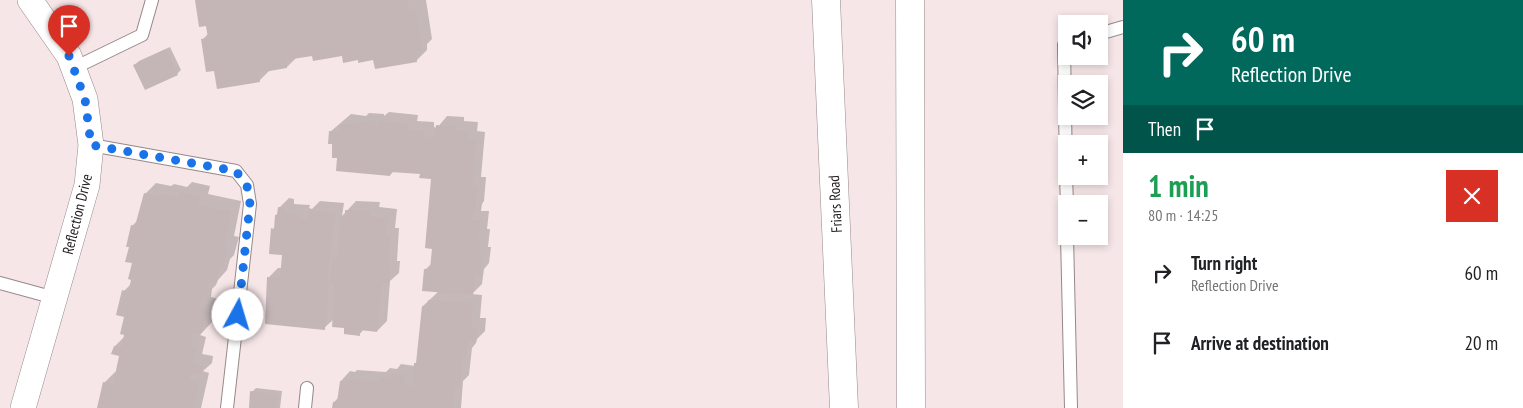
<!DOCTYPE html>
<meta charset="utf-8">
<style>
body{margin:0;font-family:"PT Sans Narrow",sans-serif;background:#f2f2f2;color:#202124;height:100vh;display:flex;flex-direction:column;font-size:19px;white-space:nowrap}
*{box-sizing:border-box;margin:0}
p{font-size:16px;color:#757577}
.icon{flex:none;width:28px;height:28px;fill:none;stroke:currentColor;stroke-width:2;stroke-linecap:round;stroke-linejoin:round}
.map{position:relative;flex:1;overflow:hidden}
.panel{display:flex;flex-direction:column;background:#fff;width:400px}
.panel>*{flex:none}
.banner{background:#00695c;color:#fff;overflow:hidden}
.controls{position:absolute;left:1058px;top:15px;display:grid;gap:10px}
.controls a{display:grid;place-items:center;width:50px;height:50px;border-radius:0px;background:#fff;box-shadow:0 2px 8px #0003;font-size:25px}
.pin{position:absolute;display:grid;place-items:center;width:42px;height:42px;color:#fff;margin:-51px -21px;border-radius:50% 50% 50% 0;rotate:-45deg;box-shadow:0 0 5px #0007}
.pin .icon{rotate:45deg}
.me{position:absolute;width:55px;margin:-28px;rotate:6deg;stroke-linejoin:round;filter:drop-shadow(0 0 4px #0008)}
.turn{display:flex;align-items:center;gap:18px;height:105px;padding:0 25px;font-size:22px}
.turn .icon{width:65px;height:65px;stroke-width:2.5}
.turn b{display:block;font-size:35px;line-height:42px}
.then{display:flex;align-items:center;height:48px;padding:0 25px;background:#0003;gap:10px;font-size:19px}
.round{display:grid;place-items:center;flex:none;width:52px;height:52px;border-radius:0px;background:#f2f2f2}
.head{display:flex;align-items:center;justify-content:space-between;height:85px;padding:0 25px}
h1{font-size:30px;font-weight:600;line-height:38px;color:#1e9e55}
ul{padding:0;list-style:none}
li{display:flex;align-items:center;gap:15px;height:70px;padding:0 25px}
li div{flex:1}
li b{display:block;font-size:19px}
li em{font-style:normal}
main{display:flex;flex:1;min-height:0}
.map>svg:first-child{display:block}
.shadow{fill:#0003}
.building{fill:#c4b5b7}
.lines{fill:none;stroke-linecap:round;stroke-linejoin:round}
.lane-casing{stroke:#96888a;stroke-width:14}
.street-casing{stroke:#96888a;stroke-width:26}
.primary-casing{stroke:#96888a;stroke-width:29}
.lane{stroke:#fff;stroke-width:12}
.street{stroke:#fff;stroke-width:25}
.primary{stroke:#fff;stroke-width:28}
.route{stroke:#1a73e8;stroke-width:9;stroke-dasharray:0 16.2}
.labels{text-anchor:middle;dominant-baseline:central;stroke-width:4;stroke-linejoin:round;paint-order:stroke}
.street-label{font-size:15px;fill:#262121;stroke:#fff}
</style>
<main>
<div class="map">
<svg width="1123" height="408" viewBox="0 0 1123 408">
<rect width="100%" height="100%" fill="#f6e6e8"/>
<!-- shadow -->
<path class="shadow" d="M196,0H426L432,39L427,44V50L416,61L358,59L343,55L314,54L297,57L287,67L270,70L259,81L215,70L202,40L209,33L207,24Z
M170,47L181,70L177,74L135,65L139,61Z
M389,112L418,115L417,121L434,122V127L437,128L447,116L464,117V121L478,122L477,131L485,132L481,177H486L484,201L482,204L481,211H489L487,229H490L488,247H491L489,263L484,269L482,284L472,294L482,295L480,318H486L485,331L477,339L476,343L472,348L469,375L463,381L461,408H333L334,402L339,397L341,381L350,371L355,372L357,370L386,372L390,368L397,369L401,364L415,366L417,362L423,306L439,291L426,269L432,263V178L421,173L394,171L390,175L338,157L330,132L351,114L366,116L369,113L384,114V116Z
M192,182L210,186L208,194L241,201L234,236L239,237L234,255L230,259L227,270L218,280L216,285L212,289L211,297L218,299L212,322L200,335L206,337L202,354L213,356L212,363L203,371L209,373L201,408H98L104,383L115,372H117L121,355L115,346L125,336L124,291L132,283L133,262L132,226L137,221L145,194L156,183L171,186L174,184L187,187Z
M289,198L294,199V204L310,205L309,208L312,209L320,201L344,203L342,216L356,201L380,202L379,207L397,209L395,228H399L397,261H400L399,273L390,281L387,321L377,331L364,329L359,335L334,319L324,328L269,277L278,268H283L284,254L273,229L275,227L276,215L279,212V208Z
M256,388L282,391L280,408H250L252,392Z"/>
<!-- building -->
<path class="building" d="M195,0H407L409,10L415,9L422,51L416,52L417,62L375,69L373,60L358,63V60L343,63L342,56L313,61L312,56L286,60L287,68L258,73L260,82L217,89L214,71L206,72L201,39L208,38L206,26L199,27Z
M166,49L178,75L145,90L133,65Z
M378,121L408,124V130L425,132V137L435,138L436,125L455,127V131L468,132V140L476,141L472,186H477L475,212H473L472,220H480L478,238L480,239L479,257H481L480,275L475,274L473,295L422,291L424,269H430L432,249L425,248L431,179L419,178L420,174L391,172L390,176L336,171L337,158H332V144H328L329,131L339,132L340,124L358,125V122L375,123V127H378Z
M180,192L200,197L198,205L231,212L224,247L228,248L223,268L220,267L216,283L209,281L206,297L203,296L200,308L207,310L201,334L193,333L190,346L196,348L192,364L203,367L201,375L191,373L189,381L199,384L193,408H97L103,382L113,385L119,356L111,354L114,346L122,347L124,335L120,334L124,317L116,315L122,290L128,292L131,280L128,279L132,263L125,262L129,247H126L131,225L135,226L144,193L161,197V194L179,198Z
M278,207L285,208V213L301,215L300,218L308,219L309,210L335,213L327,281L329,282L325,330L265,324L267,277L280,278L282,255L269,254L271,228L274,229L275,215H277Z
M345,210L370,212V217L388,218L386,237H390L388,270H391L389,284L382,283L377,332L360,330V336L344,334V328L332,327L335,285L330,284L332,257L338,258L341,216H345Z
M428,300L473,304L471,327L477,328L476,342L468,341L467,354H463L460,386H455L452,408H332L333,402H337L340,381H345L346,379L379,382L380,377L390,378V374L404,375L403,384L413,386L414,363H416L422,306L428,307Z
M250,391L278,394L277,408H249Z"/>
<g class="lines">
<!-- lane casing -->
<g class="lane-casing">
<path id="lane" d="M1099,34L1123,27
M1066,44L1064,45L1066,173
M74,68L142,35L152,0
M91,145L236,171L247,185L250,204L227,408
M1066,176L1067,204
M1067,236L1071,408
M0,283L55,298
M305,408L307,388"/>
</g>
<!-- street casing -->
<g class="street-casing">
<path id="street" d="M23,408L87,185L91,145L85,99L69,56L30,0"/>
</g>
<!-- primary casing -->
<g class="primary-casing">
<path id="primary" d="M826,0L844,408
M910,0L911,408"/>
</g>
<!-- lane -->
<use href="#lane" class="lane"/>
<!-- street -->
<use href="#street" class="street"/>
<!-- primary -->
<use href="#primary" class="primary"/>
</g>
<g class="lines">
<!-- route -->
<path class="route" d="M69,56L85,99L91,145L236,171L247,186L250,204L238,315"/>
</g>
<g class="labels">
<!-- street labels -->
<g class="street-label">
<text transform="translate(835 204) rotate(-93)">Friars Road</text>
<text transform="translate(77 214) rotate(-76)">Reflection Drive</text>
</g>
</g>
</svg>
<div class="controls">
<a><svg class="icon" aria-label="sound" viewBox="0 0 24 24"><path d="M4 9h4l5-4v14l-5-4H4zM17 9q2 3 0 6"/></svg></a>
<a><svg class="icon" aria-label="layers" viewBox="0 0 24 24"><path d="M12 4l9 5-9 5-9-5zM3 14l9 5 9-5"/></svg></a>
<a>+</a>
<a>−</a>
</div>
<div class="pin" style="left:69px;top:56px;background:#d93025"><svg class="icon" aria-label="arrive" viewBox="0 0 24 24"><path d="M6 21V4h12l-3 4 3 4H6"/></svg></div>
<svg class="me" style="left:238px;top:315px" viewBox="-20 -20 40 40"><circle r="19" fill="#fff"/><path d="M0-13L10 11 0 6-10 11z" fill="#1a73e8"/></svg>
</div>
<section class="panel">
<div class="banner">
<div class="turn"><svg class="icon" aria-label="right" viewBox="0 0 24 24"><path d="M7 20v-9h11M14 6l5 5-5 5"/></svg><div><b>60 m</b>Reflection Drive</div></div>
<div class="then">Then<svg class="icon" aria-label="arrive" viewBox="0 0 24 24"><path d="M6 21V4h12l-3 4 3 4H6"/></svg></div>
</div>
<div class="head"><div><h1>1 min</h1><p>80 m · 14:25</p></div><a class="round" style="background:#d93025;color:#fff"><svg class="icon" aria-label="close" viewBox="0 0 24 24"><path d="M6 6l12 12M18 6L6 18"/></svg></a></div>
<ul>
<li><svg class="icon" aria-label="right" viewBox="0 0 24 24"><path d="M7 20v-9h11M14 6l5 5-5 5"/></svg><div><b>Turn right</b><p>Reflection Drive</p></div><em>60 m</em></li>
<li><svg class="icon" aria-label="arrive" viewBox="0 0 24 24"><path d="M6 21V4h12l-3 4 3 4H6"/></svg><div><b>Arrive at destination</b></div><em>20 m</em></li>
</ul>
</section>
</main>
